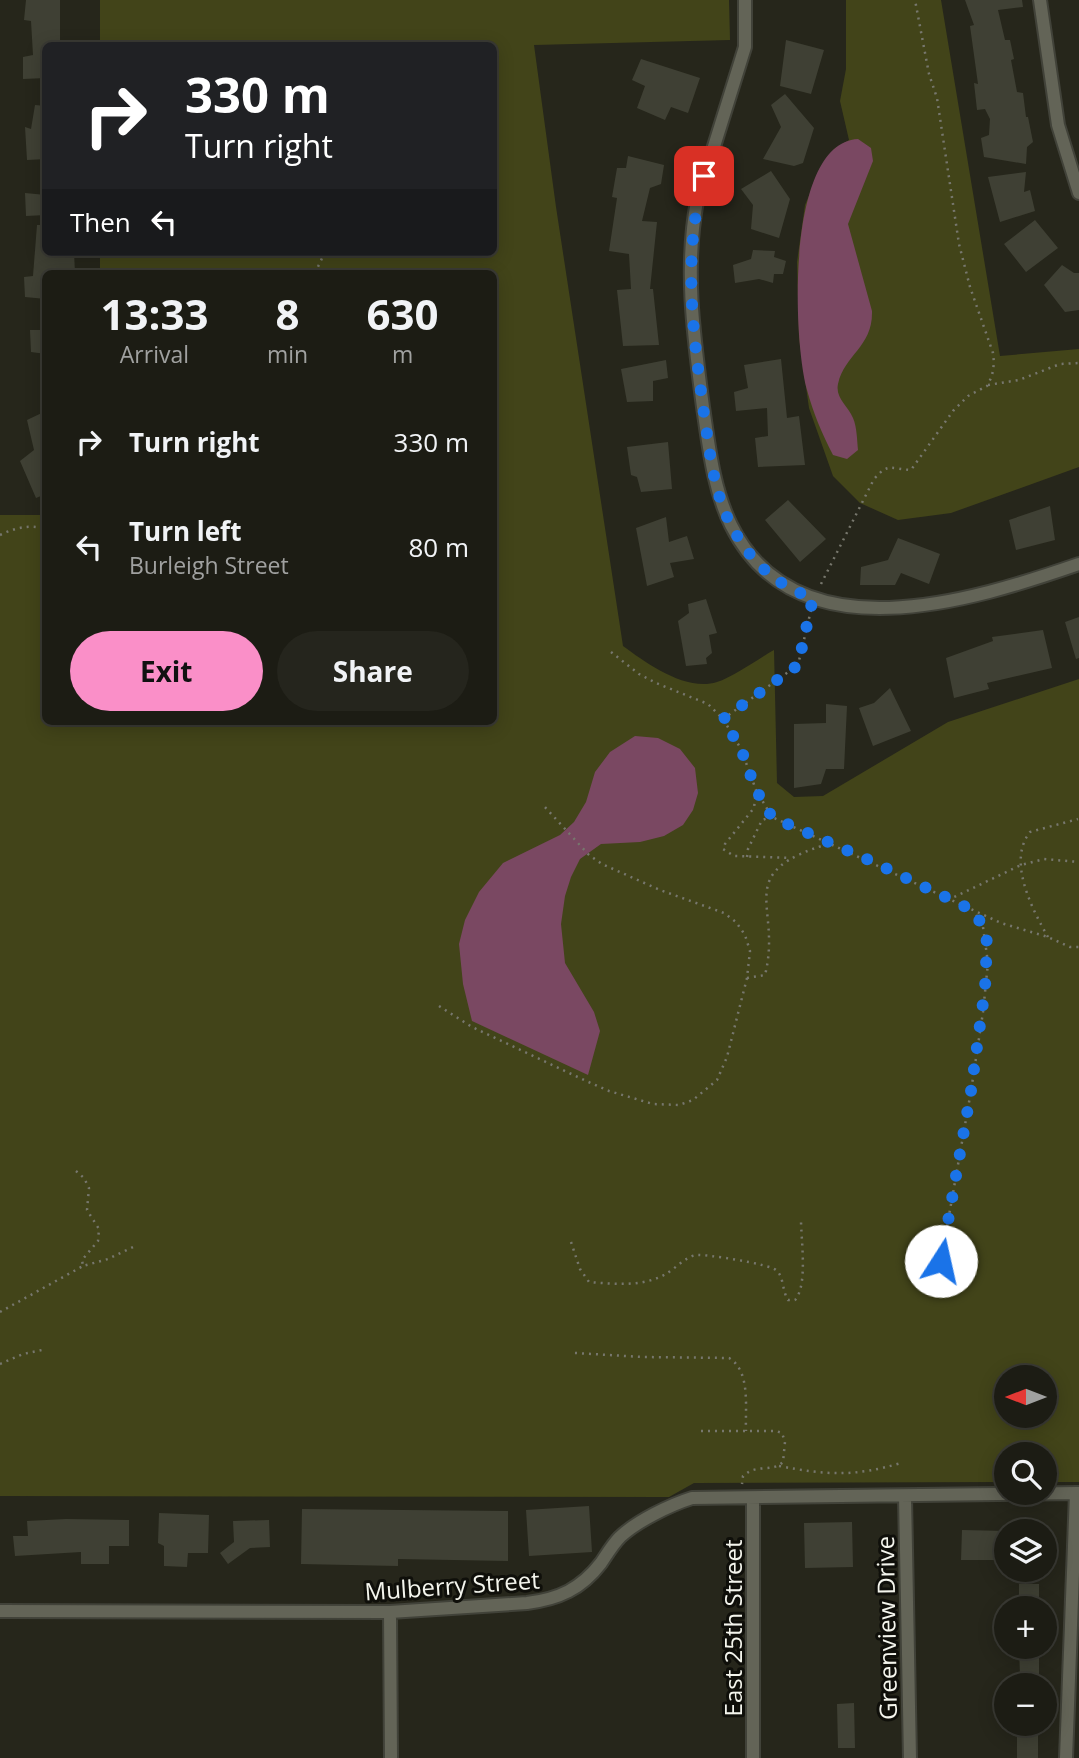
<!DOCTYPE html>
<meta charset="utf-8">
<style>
body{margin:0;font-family:"Open Sans",sans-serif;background:#25251d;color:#f1f3f6;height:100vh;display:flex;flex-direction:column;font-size:26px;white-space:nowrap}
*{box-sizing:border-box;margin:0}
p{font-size:23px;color:#a0a1a0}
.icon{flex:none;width:38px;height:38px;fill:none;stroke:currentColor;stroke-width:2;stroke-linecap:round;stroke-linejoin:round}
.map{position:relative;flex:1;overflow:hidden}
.details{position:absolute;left:42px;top:270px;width:455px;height:455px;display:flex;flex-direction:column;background:#1c1c14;border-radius:10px;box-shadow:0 4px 18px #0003,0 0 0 2px #3a3a34}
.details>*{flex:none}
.top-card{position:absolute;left:42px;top:42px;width:455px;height:214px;border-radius:10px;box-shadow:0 4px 18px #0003,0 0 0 2px #3a3a34;background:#202124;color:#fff;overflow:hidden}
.needle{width:46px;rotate:270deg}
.fabs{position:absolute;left:994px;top:1365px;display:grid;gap:14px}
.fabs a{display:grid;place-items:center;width:63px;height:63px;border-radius:50%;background:#1c1c14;box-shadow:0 4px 18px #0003,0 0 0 2px #3a3a34;font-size:35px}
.pin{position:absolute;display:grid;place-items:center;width:60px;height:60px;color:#fff;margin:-30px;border-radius:14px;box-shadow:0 4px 10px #0006}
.me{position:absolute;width:77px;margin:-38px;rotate:10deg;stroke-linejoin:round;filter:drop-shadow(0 0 5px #0008)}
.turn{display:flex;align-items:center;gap:24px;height:147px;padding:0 28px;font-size:32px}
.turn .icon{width:91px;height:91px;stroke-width:2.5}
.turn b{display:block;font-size:49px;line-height:60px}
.then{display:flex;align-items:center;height:66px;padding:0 28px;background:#0003;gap:14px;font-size:26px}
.eta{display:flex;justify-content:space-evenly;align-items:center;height:119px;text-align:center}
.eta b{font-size:42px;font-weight:700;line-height:49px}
.primary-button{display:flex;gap:14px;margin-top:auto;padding:14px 28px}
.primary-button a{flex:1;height:80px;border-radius:42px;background:#fa8fc8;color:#111;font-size:28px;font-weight:700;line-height:80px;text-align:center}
.primary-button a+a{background:#25251d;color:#f1f3f6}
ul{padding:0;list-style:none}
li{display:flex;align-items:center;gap:21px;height:105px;padding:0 28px}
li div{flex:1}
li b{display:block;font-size:26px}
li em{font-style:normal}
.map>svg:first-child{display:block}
.green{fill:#424419;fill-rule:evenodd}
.water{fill:#7a4862}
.building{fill:#3f4034}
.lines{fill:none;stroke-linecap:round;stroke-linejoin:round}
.street-casing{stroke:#414239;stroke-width:16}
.path{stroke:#77776d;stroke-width:2.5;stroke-dasharray:2 5;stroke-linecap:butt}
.street{stroke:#636457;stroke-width:12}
.route{stroke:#1a73e8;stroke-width:12;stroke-dasharray:0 21.6}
.labels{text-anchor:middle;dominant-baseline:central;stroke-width:6;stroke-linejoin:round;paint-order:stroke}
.street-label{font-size:24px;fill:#f4f5ed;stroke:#0f0f0a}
</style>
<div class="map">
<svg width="1079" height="1758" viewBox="0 0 1079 1758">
<rect width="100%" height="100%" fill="#26261b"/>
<!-- green -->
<path class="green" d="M100,0H729L730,40L534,45L556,207L623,646C646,663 686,692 717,682C733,677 758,659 774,650L777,783L794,797L823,796L948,722L1079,679V1482H1045V1454H1006V1482L694,1483L669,1497L0,1496V515H45L46,721H494V273H100V252H494V46L100,45ZM1006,1377H1045V1416H1006Z
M846,0H941L1000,356L1079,349V467L951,513L898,520L860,503L833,476L809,408L799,338L797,262L805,205L822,165L834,149L849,140L840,101L846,69Z"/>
<!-- water -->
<path class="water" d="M858,139L871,148L873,161L848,224L872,311C873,347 845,354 838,384C835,398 848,406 853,418C857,427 857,440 858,450L847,459L833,455C822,434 813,412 807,390C793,341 785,143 858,139Z
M635,736L658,738L680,749L695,768L698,793L693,810L683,825L664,836L640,842L601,844L580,859L571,877L565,896L561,924L565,963L594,1012L600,1031L588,1075L472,1021L463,984L459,944L465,920L479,892L503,863L560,835L574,822L586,802L595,772L610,752Z"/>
<!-- building -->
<path class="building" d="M26,0H60V46H46V78L23,79V57L33,55L31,21L24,20Z
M965,0H1022L1023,7L998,10L1005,40H1010L1014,59L1011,60L1017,92L1023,93L1026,117H1028L1033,142L1027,147L1026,164L984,157L981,138L989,135L990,119L985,109L977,110L974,83L978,84L970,26L974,25Z
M786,40L824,50L811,94L780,86Z
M641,59L700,78L688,113L671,107L665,120L637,108L645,86L632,80Z
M785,94L814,128L803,163L794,166L763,159L781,127L771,105Z
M35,105L46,106V159L27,160L25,127L31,129Z
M628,156L664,165L661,184L650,188L642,221L657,222L650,289H653L659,345L623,346L617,290L631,289L629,254L609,251L617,198L612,197L617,168H626Z
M771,171L790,199L779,238L751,229L753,205L741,189Z
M1026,172L1024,192L1030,190L1035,211L1000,222L988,177Z
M25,193L46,195V215L26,216Z
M1035,220L1058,248L1026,272L1004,244Z
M37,225H46V252H74L75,273H46V299L25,297L24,277L33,276Z
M753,250L775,251L774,257L786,261L783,274H774L773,283L759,279L735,283L733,265L751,259Z
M1062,265L1074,273H1079V310L1065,312L1044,285Z
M30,330H46V354L31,352Z
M781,359L787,418L799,416L805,465L758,467L755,438L768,436L767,408L736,411L734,392L748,388L744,365Z
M666,360L668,378L653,381V401L627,402L621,369Z
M46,411V494L36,498L20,461L34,450L27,420Z
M668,442L672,489L641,492L637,477L631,475L627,447Z
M788,500L826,539L800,562L765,520Z
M1050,506L1055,540L1016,550L1009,520Z
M666,517L669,542L687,536L694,559L670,563L674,577L647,586L636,528Z
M898,538L940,554L929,584L901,573L895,585H860L861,567L888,560Z
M706,599L717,633L709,635L712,653L706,658L707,664L686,666L678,621L689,613L688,604Z
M1079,617V658L1076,659L1065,622Z
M1043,630L1052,668L987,683L989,689L954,698L946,658L993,641L992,637Z
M890,688L911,731L873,746L859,708L874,703Z
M826,704L847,706L844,769H826L821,784L794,788V724L826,723Z
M589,1506L592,1552L529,1556L526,1510Z
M302,1509L508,1511V1561L398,1559V1566L301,1564Z
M159,1513L209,1515L208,1553H188L187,1567L164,1566V1546L158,1543Z
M66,1519L129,1520V1546H109V1564H81V1552L15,1556L13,1536H28L27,1521Z
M269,1520L270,1547L250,1548L228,1564L220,1553L234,1542L233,1521Z
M852,1522L853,1567L805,1568L804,1523Z
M962,1530L1006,1531V1560H961Z
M1019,1584H1039V1608H1019Z
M1019,1647H1039V1676H1020Z
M854,1703L855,1748H838L837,1704Z
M1017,1724H1038V1758H1017Z"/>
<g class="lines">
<!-- street casing -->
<g class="street-casing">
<path id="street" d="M745,0V47L697,201C684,270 694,338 703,407C709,447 713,488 731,525C796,657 972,601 1079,564
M1040,0L1058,125L1079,193
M905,1497L910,1758
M0,1611L390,1612L527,1603C559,1599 581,1589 601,1563C607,1554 613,1544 620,1537C637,1521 670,1505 692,1498L1079,1493
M390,1612L391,1758
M753,1758V1498
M1066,1758L1076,1493"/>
</g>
<!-- path -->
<path class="path" d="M315,273L325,252
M988,385L1019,380L1060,364L1079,363
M0,535C15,528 29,524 46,529
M821,584L874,479C889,462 891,469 911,470L953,411L968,396L987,386L992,376L994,363L993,353L970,287L959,244L937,98L929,74L915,0
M611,652L639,674L656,683L708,704L723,719L741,749L756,790L772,817L1001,923L1048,937L1070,947H1079
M723,719L798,665L811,610
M756,790L754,808L725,844L723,849L734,856L791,858
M747,857L748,849L762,820L772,817
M948,900L1021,865L1044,859L1079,862
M1048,937C1032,909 1007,861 1030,832L1078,819
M747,978L765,975C783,904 729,873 831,843
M439,1006L472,1027L584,1080L609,1091L653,1104L679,1105L693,1100L717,1080L727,1057L747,978L750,951L745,935L736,922L724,913L660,890L602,864L589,855L543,805
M76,1171L84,1178L89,1188L87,1210L99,1229L98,1241L82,1260L83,1266L108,1259L133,1247
M571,1242L580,1269L589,1282C614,1284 641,1287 664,1275C674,1270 685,1257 696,1255C706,1254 769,1264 776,1270C784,1276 782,1291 788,1300H795C808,1285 801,1240 801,1220
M941,1261L971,1091L983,1012L988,963L983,927L974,911
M0,1312L83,1266
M575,1353L643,1357L729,1358C751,1371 745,1408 746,1431
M0,1364L23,1354L42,1350
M701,1431H776L782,1433L785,1442L783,1462C772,1473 757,1463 743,1476L742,1484
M779,1466C827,1475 854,1477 901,1463"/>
<!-- street -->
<use href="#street" class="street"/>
</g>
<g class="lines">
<!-- route -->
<path class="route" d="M704,176C682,257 693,332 704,414C710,452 713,492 732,527C751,562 776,585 813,598L798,665L723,719L741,749L756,790L772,817L869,860L974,911L983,927L987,942L985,988L971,1091L941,1261"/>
</g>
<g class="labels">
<!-- street labels -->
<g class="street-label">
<text transform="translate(452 1585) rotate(-4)">Mulberry Street</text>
<text transform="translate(732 1628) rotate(-90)">East 25th Street</text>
<text transform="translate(886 1628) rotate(-91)">Greenview Drive</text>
</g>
</g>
</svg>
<div class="fabs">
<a><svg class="needle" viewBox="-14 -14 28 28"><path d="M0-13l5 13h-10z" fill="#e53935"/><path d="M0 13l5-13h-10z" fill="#a0a1a0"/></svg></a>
<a><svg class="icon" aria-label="search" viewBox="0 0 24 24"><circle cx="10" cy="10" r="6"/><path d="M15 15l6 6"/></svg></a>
<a><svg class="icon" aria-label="layers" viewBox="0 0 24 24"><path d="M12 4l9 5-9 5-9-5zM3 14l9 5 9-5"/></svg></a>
<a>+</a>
<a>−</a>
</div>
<div class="pin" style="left:704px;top:176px;background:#d93025"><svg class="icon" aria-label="arrive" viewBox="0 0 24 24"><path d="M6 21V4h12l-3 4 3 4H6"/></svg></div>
<svg class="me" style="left:941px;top:1261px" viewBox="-20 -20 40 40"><circle r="19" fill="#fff"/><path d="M0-13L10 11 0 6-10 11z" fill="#1a73e8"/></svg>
<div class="top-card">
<div class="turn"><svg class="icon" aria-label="right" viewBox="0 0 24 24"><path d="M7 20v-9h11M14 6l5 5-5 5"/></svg><div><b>330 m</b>Turn right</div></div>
<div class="then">Then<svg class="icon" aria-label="left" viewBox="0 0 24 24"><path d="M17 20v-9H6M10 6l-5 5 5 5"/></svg></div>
</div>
<section class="details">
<div class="eta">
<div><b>13:33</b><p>Arrival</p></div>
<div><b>8</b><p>min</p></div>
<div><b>630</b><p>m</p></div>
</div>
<ul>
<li><svg class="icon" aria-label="right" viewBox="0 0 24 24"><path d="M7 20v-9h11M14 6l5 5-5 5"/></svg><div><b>Turn right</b></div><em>330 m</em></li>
<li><svg class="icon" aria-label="left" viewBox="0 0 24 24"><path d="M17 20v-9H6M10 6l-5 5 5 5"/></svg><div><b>Turn left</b><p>Burleigh Street</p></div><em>80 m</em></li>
</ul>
<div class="primary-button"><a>Exit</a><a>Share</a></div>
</section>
</div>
